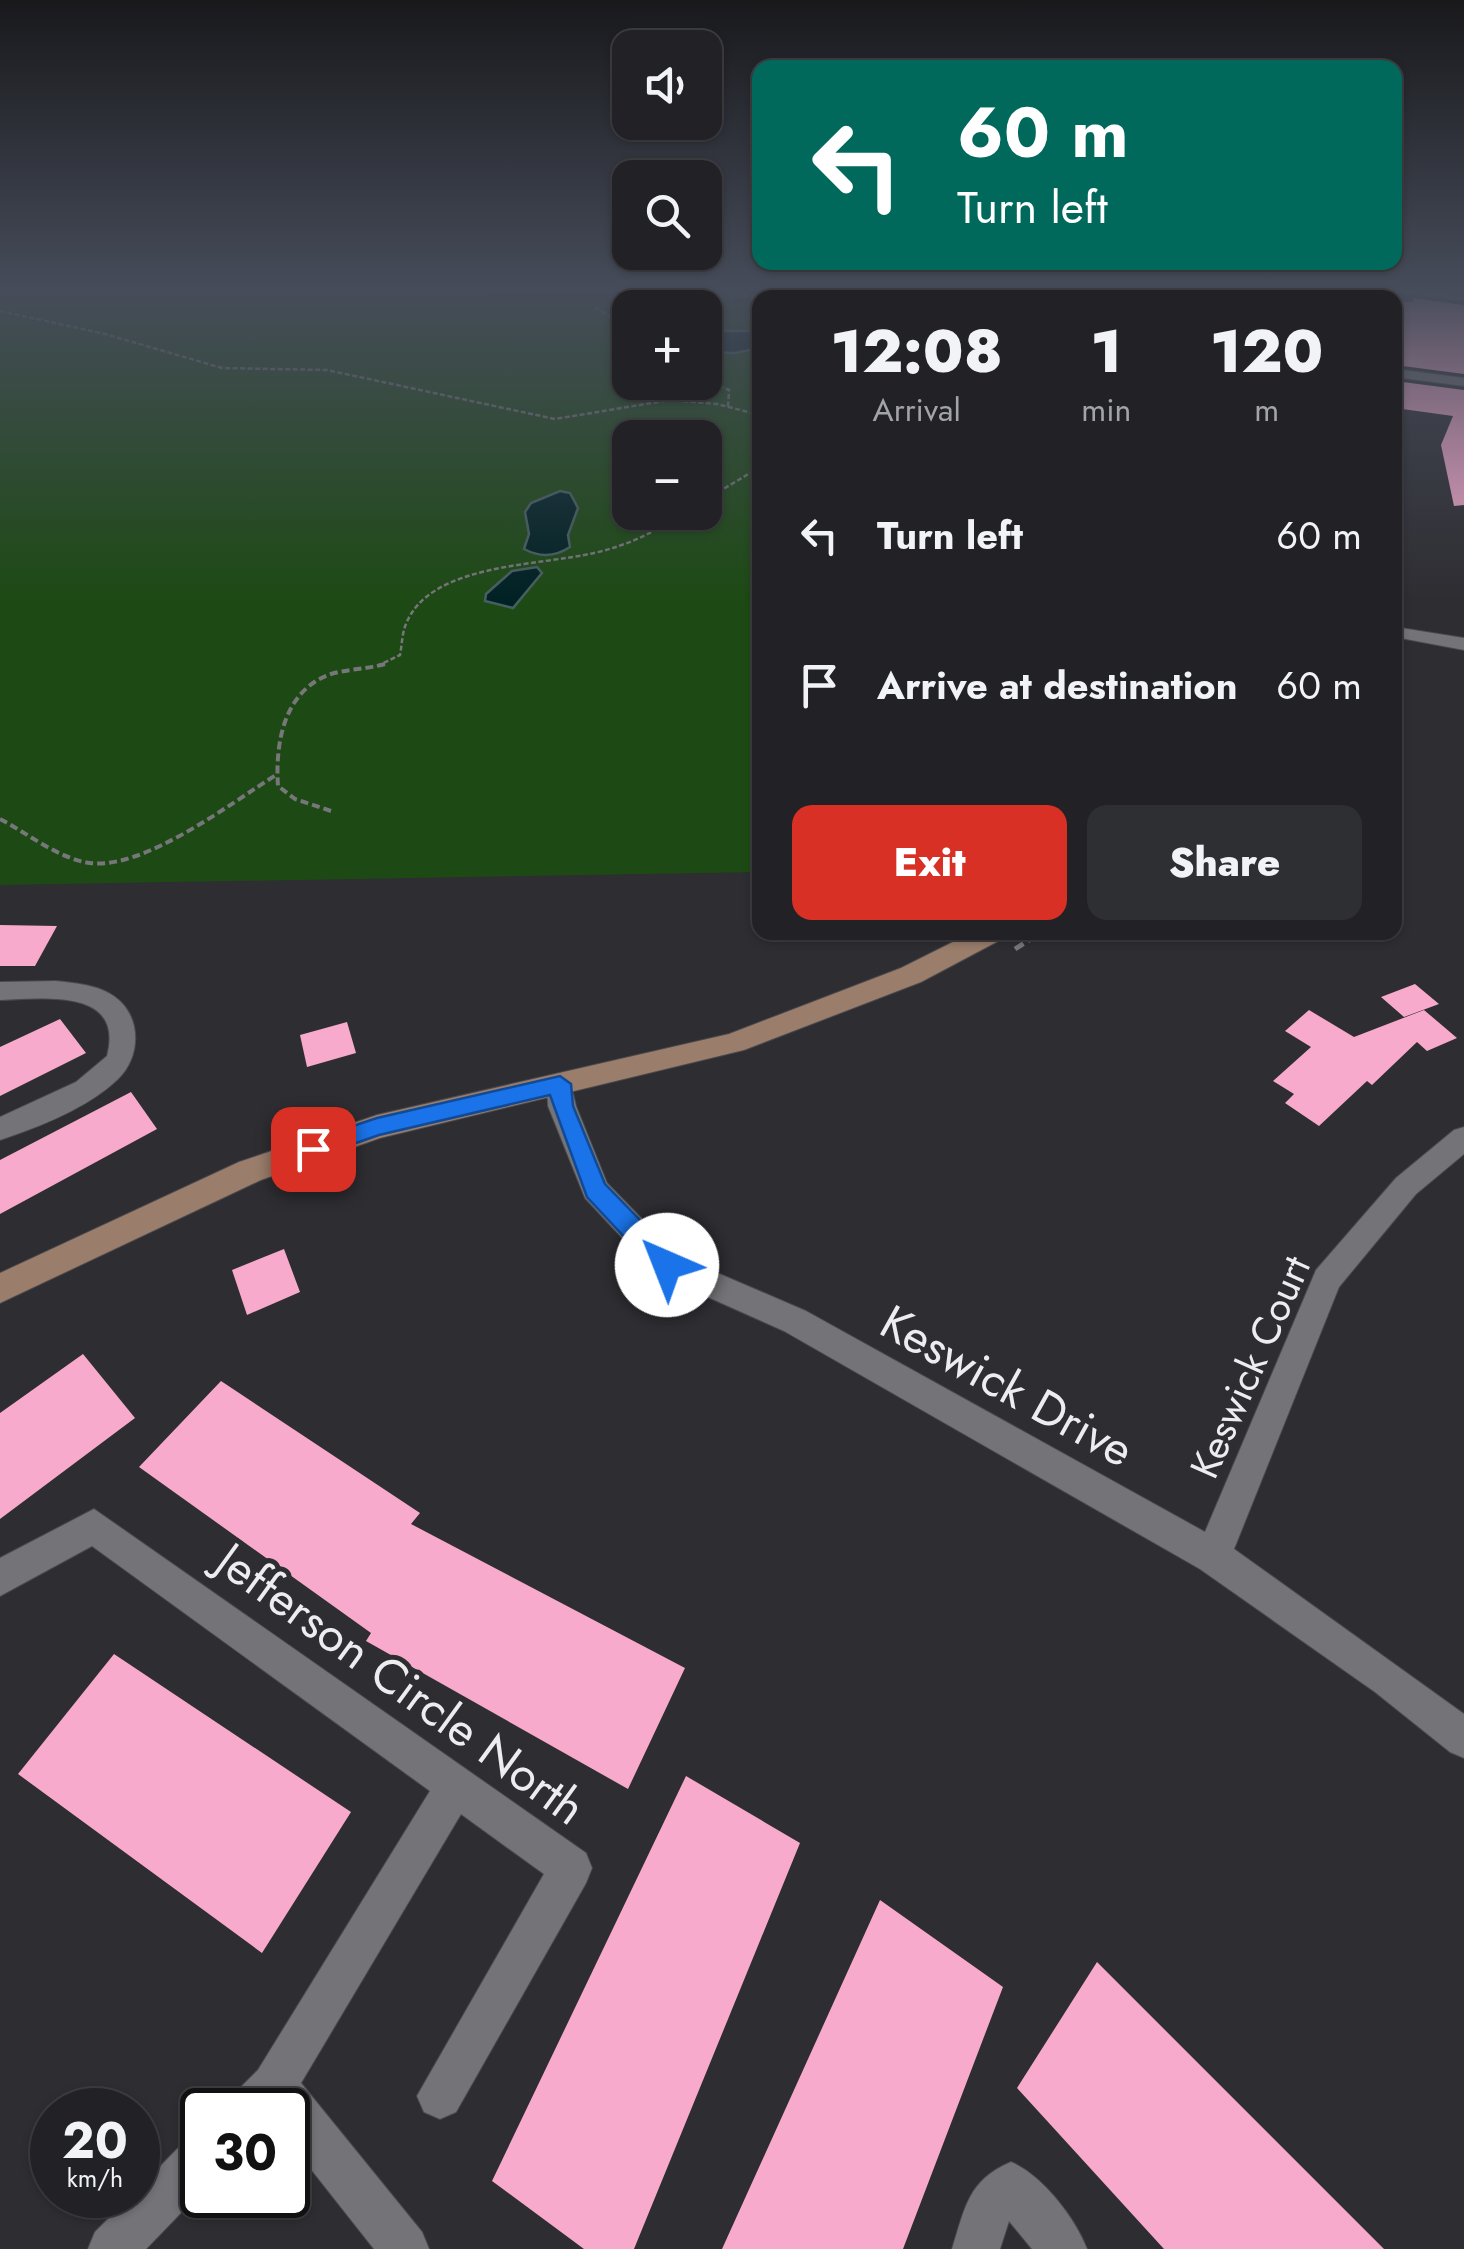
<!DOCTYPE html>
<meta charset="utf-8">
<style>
body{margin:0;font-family:Jost,sans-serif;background:#2e2f32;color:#f1f3f6;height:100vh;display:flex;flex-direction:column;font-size:38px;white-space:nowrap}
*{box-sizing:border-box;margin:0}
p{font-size:32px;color:#a2a4a7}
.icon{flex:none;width:55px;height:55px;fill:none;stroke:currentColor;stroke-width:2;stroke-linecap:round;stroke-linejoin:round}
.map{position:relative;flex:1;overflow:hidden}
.side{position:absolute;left:752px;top:290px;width:650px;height:650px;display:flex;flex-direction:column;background:#222226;border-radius:20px;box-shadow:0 2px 8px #0004,0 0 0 2px #3f3f43}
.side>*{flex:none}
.guide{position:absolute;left:752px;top:60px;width:650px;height:210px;border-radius:20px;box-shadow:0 2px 8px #0004,0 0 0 2px #3f3f43;background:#00695c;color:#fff;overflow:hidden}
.buttons{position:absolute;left:612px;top:30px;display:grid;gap:20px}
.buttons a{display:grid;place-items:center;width:110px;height:110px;border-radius:20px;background:#222226;box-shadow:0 2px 8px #0004,0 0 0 2px #3f3f43;font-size:50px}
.speed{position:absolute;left:30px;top:2088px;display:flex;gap:20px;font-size:50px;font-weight:700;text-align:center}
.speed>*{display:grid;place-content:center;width:130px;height:130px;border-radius:50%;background:#222226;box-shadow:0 2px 8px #0004,0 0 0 2px #3f3f43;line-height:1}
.speed small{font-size:25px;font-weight:400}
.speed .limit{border:5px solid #111;border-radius:15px;background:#fff;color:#111}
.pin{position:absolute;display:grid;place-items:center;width:85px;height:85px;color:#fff;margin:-42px;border-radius:20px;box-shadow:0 5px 15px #0006}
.me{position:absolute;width:110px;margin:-55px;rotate:316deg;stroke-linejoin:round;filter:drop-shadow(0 0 8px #0008)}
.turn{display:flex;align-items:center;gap:35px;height:210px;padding:0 40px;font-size:45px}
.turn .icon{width:130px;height:130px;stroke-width:2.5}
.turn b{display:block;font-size:70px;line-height:85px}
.eta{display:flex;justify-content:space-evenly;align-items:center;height:170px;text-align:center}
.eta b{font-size:60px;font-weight:800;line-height:70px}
.action{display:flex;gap:20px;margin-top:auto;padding:20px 40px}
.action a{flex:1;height:115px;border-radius:20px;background:#d93025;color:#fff;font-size:40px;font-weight:800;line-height:115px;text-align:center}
.action a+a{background:#2e2f32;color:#f1f3f6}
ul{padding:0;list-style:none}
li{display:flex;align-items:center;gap:30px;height:150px;padding:0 40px}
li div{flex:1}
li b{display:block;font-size:38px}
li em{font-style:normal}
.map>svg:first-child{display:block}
.green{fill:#1d4a14;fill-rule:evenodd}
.water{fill:#002124;stroke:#475e61;stroke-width:2.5}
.building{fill:#f7aacc}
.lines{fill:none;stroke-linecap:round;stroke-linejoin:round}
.lane-casing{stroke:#4a494d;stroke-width:2}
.street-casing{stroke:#4a494d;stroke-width:2}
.secondary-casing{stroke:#4a494d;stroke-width:2}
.path-far2{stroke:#77767a;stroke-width:2.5;stroke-dasharray:5 2.5;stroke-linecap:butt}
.path-far1{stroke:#77767a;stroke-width:4;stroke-dasharray:8 4;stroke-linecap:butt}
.path{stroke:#77767a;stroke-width:5;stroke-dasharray:10 5;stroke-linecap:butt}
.lane{fill:#747378;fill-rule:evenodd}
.street{fill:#747378;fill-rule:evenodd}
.secondary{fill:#9a7d6b;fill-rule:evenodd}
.route{fill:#1a73e8;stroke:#114b97;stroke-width:2.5}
.labels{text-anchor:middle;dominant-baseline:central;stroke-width:10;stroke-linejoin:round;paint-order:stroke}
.street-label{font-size:40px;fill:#edecef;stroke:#2e2d32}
.near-street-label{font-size:48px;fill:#edecef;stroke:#2e2d32}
</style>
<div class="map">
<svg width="1464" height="2249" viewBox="0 0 1464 2249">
<rect width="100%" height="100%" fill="#2e2d32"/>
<!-- green -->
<path class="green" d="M0,288H951L968,297L760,298V872L0,885ZM630,308H705V382H630ZM630,438H705V512H630Z"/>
<!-- water -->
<path class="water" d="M705,331H760V348L735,353L705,352Z
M560,491L570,493L578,508L568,535L570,547C555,557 539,557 524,549L529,534L525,512L531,503Z
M537,567L542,573L513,608L485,601L486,594L512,571Z"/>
<!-- building -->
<path class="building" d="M1413,298L1464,305V374L1395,365V301L1413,302Z
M1395,381L1464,390V505L1454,506L1441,445L1453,416L1395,408Z
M0,925L57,926L35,966H0Z
M1415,984L1439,1004L1404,1017L1381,997Z
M1309,1010L1354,1037L1424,1010L1457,1038L1427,1051L1417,1042L1372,1085L1367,1081L1319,1126L1285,1103L1294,1094L1273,1081L1311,1047L1285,1031Z
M60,1019L86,1053L0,1096V1047Z
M347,1022L356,1053L307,1067L300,1035Z
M131,1092L157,1129L0,1214V1160Z
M284,1249L300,1292L247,1315L232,1270Z
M83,1354L135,1418L0,1519V1413Z
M221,1381L420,1513L411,1524L685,1668L628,1789L366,1641L371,1633L139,1467Z
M114,1654L351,1812L262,1953L18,1774Z
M686,1776L800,1843L634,2249H584L492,2181Z
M880,1900L1003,1987L903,2249H722Z
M1097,1962L1384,2249H1164L1017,2088Z"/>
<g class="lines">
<!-- lane casing -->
<g class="lane-casing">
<path id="lane" d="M1150,288H1160L1197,298H1185Z
M1371,288H1387L1464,297V301Z"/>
</g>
<!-- street casing -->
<g class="street-casing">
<path id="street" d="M1395,369L1464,378V386L1395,377Z
M1395,627L1464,638V650L1395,637Z
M56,981C75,983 99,985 115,997C142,1017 141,1057 118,1079C88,1108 39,1127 0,1140V1117L76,1082L107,1056C125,987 42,999 0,1000V982Z
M560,1074L569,1077L576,1106L607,1183L678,1256L806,1311L1205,1532L1316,1270L1396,1178L1454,1130L1464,1127V1154L1416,1194L1339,1287L1234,1549L1464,1714V1758L1450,1752L1375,1692L1200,1569L784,1331L656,1274L585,1198L548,1106L547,1084L551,1077Z
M94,1509L586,1853L592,1868L586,1883L456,2112L440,2119L424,2112L417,2096L544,1874L461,1814L301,2083L422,2232L429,2249H374L288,2140V2110H227L234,2094L258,2070L430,1791L92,1546L0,1596V1558Z
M202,2134V2191L146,2249H88L95,2232L132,2195H138V2189L185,2141Z
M1011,2162C1042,2175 1075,2218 1087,2249H1032L1009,2221L1000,2249H952C965,2208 968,2180 1011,2162Z"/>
</g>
<!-- secondary casing -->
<g class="secondary-casing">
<path id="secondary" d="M483,288H638L632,292H489Z
M1304,288H1316L1312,298H1299Z
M973,932H1008L1004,938L921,982L744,1050L380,1138L261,1180L0,1303V1273L239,1162L377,1115L729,1034L901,968Z"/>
</g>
<!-- path-far2 -->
<path class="path-far2" d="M840,288L852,298
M646,296H752L812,288
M595,307L630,329
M0,311L105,334L222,368L327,370L555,419L670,400L717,404L760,415
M752,319L760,326
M705,380L729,390L728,407
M705,500L760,467
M377,666L400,655C402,645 402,633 406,624C430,563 539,566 594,553C629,545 655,532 685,512"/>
<!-- path-far1 -->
<path class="path-far1" d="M331,811L295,799L278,786C275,743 284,690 331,674C348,669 367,669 385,664
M0,819C27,833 59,859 90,863C144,870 231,803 276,775"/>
<!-- path -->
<path class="path" d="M1015,949L1042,932"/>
<!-- lane -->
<use href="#lane" class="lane"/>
<!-- street -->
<use href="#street" class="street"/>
<!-- secondary -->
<use href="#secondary" class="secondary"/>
</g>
<!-- sky -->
<linearGradient id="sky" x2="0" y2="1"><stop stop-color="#19191c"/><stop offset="0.48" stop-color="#464c5a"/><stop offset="1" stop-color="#464c5a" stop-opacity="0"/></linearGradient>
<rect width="1464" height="603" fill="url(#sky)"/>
<!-- route -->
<path class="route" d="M560,1076L571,1084L573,1106L605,1184L676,1257L679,1265L676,1273L667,1276L658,1273L587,1197L550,1095L379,1135L313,1158L302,1149L305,1142L377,1118Z"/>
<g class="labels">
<!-- street labels -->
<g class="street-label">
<text transform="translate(1250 1367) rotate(-66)">Keswick Court</text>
</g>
<!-- near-street labels -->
<g class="near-street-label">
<text transform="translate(1007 1386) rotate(29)">Keswick Drive</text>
<text transform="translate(401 1684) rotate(36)">Jefferson Circle North</text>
</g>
</g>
</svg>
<div class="buttons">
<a><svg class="icon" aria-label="sound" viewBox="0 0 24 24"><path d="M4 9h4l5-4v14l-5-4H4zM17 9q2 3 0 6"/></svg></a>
<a><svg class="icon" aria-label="search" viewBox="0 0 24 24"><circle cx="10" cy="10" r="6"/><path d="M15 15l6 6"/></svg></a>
<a>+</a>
<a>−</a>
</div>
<div class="speed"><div>20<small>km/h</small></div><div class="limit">30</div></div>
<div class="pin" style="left:313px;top:1149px;background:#d93025"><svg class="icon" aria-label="arrive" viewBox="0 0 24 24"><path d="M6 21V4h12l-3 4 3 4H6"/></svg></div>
<svg class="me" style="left:667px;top:1265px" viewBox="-20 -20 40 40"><circle r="19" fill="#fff"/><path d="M0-13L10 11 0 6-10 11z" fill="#1a73e8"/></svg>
<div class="guide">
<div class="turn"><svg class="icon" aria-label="left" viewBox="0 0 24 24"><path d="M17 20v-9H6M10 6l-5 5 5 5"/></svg><div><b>60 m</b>Turn left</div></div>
</div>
<section class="side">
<div class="eta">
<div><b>12:08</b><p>Arrival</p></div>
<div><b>1</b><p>min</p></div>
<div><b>120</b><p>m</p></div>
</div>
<ul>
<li><svg class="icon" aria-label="left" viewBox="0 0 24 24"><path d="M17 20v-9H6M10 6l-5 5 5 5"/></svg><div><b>Turn left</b></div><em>60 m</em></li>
<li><svg class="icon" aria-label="arrive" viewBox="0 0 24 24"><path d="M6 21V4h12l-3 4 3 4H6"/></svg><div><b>Arrive at destination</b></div><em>60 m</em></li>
</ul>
<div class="action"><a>Exit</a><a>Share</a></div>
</section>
</div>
